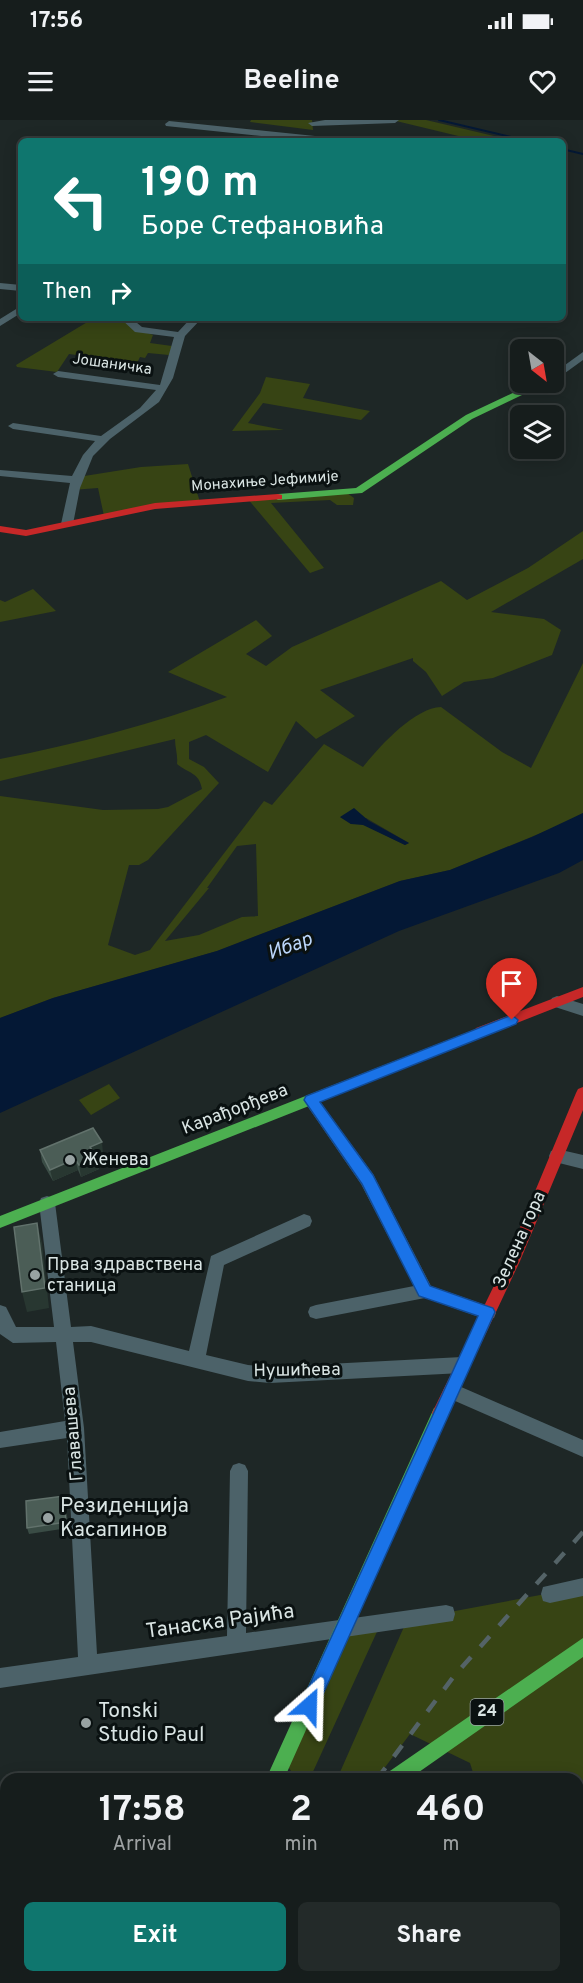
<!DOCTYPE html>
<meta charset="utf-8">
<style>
body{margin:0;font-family:Overpass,sans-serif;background:#232a29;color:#f1f3f6;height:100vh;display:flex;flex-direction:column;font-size:22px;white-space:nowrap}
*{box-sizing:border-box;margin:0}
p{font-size:20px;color:#9ea2a3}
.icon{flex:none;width:33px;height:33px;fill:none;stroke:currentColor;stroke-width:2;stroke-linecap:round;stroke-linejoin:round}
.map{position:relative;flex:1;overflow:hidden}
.side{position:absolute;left:0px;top:1653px;width:584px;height:210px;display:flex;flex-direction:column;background:#161d1c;border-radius:18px 18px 0 0;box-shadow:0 3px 15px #0003,0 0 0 2px #353b3b}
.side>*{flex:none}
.top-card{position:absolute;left:18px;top:18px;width:548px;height:183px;border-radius:9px;box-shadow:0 3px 15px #0003,0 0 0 2px #353b3b;background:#0f766e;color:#fff;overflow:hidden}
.needle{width:39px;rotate:149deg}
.controls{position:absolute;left:510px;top:219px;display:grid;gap:12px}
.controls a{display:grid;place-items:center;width:54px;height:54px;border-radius:9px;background:#161d1c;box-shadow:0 3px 15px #0003,0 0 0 2px #353b3b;font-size:30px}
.pin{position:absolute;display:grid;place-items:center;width:51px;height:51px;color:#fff;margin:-62px -26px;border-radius:50% 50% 50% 0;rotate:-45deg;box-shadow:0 0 6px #0007}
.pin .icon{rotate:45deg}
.me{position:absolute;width:66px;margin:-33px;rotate:25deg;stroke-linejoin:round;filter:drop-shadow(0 0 4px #0008)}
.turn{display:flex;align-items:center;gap:21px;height:126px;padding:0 24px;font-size:27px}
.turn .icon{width:78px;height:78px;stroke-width:2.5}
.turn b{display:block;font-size:42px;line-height:51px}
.then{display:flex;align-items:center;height:57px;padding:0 24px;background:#0003;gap:12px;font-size:22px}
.eta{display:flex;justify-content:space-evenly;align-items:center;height:102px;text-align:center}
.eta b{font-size:36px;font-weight:700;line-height:42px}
.cta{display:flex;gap:12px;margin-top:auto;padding:12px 24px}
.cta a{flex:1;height:69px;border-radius:9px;background:#0f766e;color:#fff;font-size:24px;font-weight:700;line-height:69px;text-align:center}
.cta a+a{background:#232a29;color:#f1f3f6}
.status{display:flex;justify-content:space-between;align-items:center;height:42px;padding:0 30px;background:#161d1c;direction:ltr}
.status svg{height:16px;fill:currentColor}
header{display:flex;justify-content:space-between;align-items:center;height:78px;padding:0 24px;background:#161d1c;font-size:27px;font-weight:700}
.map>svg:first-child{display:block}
.green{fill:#374414;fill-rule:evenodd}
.water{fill:#041835}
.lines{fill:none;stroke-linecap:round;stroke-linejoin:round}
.stream{stroke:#041835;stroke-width:2}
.street{fill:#4c6269;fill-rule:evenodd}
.fast{fill:#4caf50;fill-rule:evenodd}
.slow{fill:#ffc107;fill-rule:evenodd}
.jam{fill:#c62828;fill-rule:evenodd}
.rail{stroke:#546367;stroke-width:4.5;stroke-dasharray:14 14;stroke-linecap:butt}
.wall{fill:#3a4c45}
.shaded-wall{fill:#283731}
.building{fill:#4b5d56;stroke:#62726c;stroke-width:1.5}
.route{fill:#1a73e8;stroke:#114b97;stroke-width:1.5}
.poi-dot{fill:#98a2a2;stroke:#0a1111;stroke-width:2}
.labels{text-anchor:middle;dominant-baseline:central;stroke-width:6;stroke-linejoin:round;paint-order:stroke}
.far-street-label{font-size:15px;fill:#dae5e4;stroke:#0a1111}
.shield{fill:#0a1111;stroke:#9ca5a5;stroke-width:1.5}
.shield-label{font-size:16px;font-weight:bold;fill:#dae5e4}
.street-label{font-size:18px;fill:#dae5e4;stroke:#0a1111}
.poi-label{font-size:18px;fill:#dae5e4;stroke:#0a1111;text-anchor:start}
.water-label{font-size:20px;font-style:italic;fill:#bcd7fc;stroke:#0a1111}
.near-poi-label{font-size:21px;fill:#dae5e4;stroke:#0a1111;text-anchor:start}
.near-street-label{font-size:21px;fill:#dae5e4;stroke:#0a1111}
</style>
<div class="status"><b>17:56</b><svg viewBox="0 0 49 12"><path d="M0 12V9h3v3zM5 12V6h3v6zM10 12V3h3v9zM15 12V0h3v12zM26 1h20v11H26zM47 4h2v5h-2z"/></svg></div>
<header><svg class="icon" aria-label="menu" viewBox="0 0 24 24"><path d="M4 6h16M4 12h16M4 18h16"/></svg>Beeline<svg class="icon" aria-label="heart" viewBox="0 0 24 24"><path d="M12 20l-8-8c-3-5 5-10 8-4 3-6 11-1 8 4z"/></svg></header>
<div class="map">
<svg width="583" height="1863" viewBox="0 0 583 1863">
<rect width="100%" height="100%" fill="#1e2726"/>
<!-- green -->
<path class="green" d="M251,0H312L313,10L250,2Z
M392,0H426L515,21H479Z
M94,198H125L139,210L153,215L150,223L172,226L169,235L148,233L145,238L140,237L137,243L69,234L57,252L17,247L16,245Z
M266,257L310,264L303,278L370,291L361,300L263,283L248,303L284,310L232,311L260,273Z
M188,344L200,382L104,396L98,368L72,370L78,357L141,347Z
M347,373L354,378L353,385H337L330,380L271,383L324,448L310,453L247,378Z
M583,411V439L491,492L544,499L561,510L552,535L493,558L464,562L442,576L426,552L413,541V538L320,570L355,596L316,619L296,601L268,652L206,615L189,622V639L204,647L219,663L148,740L139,745H129L108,825L135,835L150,830L264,681L272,685L324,624L363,647C379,627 414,588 441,587L502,632L531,648L583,543V693L563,704L450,750L400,761L217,831L53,878L0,898V676L103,690L158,689L168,687L202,669C199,652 189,654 177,644C178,635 175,628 175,619L0,661V639C77,624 153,604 227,577L168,552L256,500L272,516L246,534L266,546L292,527L441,461L467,480L528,448ZM340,697L366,698L409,723L405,725L363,704H351ZM256,724L258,796L242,797L199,815L165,821L209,768H207L237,726Z
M33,469L56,491L0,502V480L5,482Z
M109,964L120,978L91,995L79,980Z
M583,1467V1863H388L391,1857H578V1659H475L470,1643L410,1614L380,1654L374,1659H337L407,1500Z
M381,1503L311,1656L296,1659L284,1640L345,1509Z"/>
<!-- water -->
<path class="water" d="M354,688L369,701L409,723L405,725L363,705L351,704L340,697Z
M583,693V740L559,753L399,811L0,993V898L53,878L217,831L400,761L450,750L532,717Z"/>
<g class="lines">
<!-- stream -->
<path class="stream" d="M439,0L528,21
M562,29L583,34"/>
<!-- street -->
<path class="street" d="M325,0H399L395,3L312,6L308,3Z
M169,1L315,16L319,19L309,21L166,6L165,4Z
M0,163L21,165V171L0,169Z
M21,186V193L0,206V199Z
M120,198H131L142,207L178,212L191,198H202L185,216L173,258L159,282L110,319L93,336L80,368L73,404L67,407L63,406L61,404L70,363L0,356V350L72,356L83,335L95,321L13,309L8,306L13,303L101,316L140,288L156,270L58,257L53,254L58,251L160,265L174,217L135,212Z
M583,232V240L554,261V253Z
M557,876L583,884V896L552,886L550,882L552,878Z
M311,974L316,976L373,1054L431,1166L494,1188L496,1193L494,1198L488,1200L425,1178L316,1199L310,1197L308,1192L310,1187L316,1185L414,1166L361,1064L306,984L303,980L306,976Z
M557,1029L583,1035V1049L551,1041L549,1036L551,1031Z
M47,1076L53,1078L55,1083L71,1207L91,1206L189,1231L211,1136L304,1094L310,1096L312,1101L310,1106L224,1145L206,1235L248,1245L270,1247L462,1237L468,1240L471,1245L468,1250L462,1253L270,1263L248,1261L91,1222H73L84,1308L97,1534L227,1516L230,1351L233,1345L239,1343L245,1345L248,1351L246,1513L446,1485L453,1487L455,1494L453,1501L0,1568V1548L78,1537L67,1318L0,1328V1312L65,1301L56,1222L13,1223L0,1214V1185L6,1187L16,1207H54L39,1083L41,1078Z
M452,1263L583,1320V1337L446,1277L443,1271L446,1265Z
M583,1458V1476L550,1483L543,1481L541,1474L543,1467Z
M65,1857H93L90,1863H62Z
M143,1857H169L166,1863H140Z
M279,1857H301L298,1863H276Z"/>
<!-- fast -->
<path class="fast" d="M536,262H549L472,299L362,373L278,380L273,377L278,374L356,368L466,295Z
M481,907L486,908L488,912L486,916L0,1108V1096Z
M440,1286L446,1288L448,1293L284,1659H266L434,1288Z
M583,1518V1537L409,1659H384L387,1653Z"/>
<!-- slow -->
<path class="slow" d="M102,1857H127L124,1863H99Z"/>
<!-- jam -->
<path class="jam" d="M278,374L282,375V379L155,389L26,416L0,412V406L26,410L155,383Z
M583,867V877L481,917L476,916L474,912L476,908Z
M583,967V990L520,1141L446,1298L440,1300L434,1298L432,1293L506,1141L576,973L578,969Z"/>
<!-- rail -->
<path class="rail" d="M377,1659L454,1556L583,1412
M253,1863L257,1857"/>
</g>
<!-- wall -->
<path class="wall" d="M40,1030L103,1033L96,1037L99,1049L81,1057L78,1050L53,1061L42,1042Z
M66,1383L68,1408L29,1414L27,1408Z"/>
<!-- shaded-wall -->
<path class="shaded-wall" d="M102,1022L103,1033L92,1038L90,1027Z
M97,1038L99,1049L81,1057L79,1045Z
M75,1039L78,1050L53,1061L50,1050Z
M37,1103L42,1123L49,1188L27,1192L22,1172Z
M64,1376L66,1383L68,1408L66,1402Z"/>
<!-- building -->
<path class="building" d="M93,1008L102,1022L90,1027L97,1038L79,1045L75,1039L50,1050L40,1030Z
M37,1103L45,1168L22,1172L14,1107Z
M64,1376L66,1402L27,1408L26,1381Z"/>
<!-- route -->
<path class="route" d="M512,895L518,900L516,904L320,982L373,1055L430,1166L493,1188L495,1192L315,1592L309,1595L303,1592L300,1586L303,1579L478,1196L419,1176L362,1064L304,980L306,976Z"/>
<!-- markers -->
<g class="poi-dot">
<circle cx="70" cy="1040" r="6"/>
<circle cx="35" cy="1155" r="6"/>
<circle cx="48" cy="1398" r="6"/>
<circle cx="86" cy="1603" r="6"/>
</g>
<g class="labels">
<!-- far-street labels -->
<g class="far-street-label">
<text transform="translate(112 245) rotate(8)">Јошаничка</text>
<text transform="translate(265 362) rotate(-4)">Монахиње Јефимије</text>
</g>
<!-- shield labels -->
<rect class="shield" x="470.5" y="1579" width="33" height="26" rx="4.5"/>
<g class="shield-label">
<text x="487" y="1592">24</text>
</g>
<!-- street labels -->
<g class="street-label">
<text transform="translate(235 990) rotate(-21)">Карађорђева</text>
<text transform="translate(520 1120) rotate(-66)">Зелена гора</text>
<text transform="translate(297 1251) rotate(-1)">Нушићева</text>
<text transform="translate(74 1314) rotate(-95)">Главашева</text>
</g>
<!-- poi labels -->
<g class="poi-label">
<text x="82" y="1040">Женева</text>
<text x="47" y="1145">Прва здравствена<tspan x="47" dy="21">станица</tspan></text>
</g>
<!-- water labels -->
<g class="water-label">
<text transform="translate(290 827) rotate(-20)">Ибар</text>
</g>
<!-- near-poi labels -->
<g class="near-poi-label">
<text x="60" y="1386">Резиденција<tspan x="60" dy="24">Касапинов</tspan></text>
<text x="98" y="1591">Tonski<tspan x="98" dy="24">Studio Paul</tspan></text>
</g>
<!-- near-street labels -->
<g class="near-street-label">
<text transform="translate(220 1502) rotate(-8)">Танаска Рајића</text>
</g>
</g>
</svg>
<div class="controls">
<a><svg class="needle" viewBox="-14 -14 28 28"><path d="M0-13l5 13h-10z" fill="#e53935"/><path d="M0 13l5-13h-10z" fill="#9ea2a3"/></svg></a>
<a><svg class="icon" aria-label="layers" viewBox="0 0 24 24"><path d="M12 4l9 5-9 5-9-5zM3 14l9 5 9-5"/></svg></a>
</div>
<div class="pin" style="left:512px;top:900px;background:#d93025"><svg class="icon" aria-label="arrive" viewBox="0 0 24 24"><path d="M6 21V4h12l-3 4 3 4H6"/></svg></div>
<svg class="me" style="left:309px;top:1586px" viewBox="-20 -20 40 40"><path d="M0-17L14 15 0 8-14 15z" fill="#1a73e8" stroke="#fff" stroke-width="4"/></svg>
<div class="top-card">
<div class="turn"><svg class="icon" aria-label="left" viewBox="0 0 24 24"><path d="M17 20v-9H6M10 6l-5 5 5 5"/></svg><div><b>190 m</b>Боре Стефановића</div></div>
<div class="then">Then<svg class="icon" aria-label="right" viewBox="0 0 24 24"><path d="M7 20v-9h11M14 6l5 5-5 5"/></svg></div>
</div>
<section class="side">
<div class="eta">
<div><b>17:58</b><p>Arrival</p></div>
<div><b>2</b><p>min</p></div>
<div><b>460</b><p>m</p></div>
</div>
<div class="cta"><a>Exit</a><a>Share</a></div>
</section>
</div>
